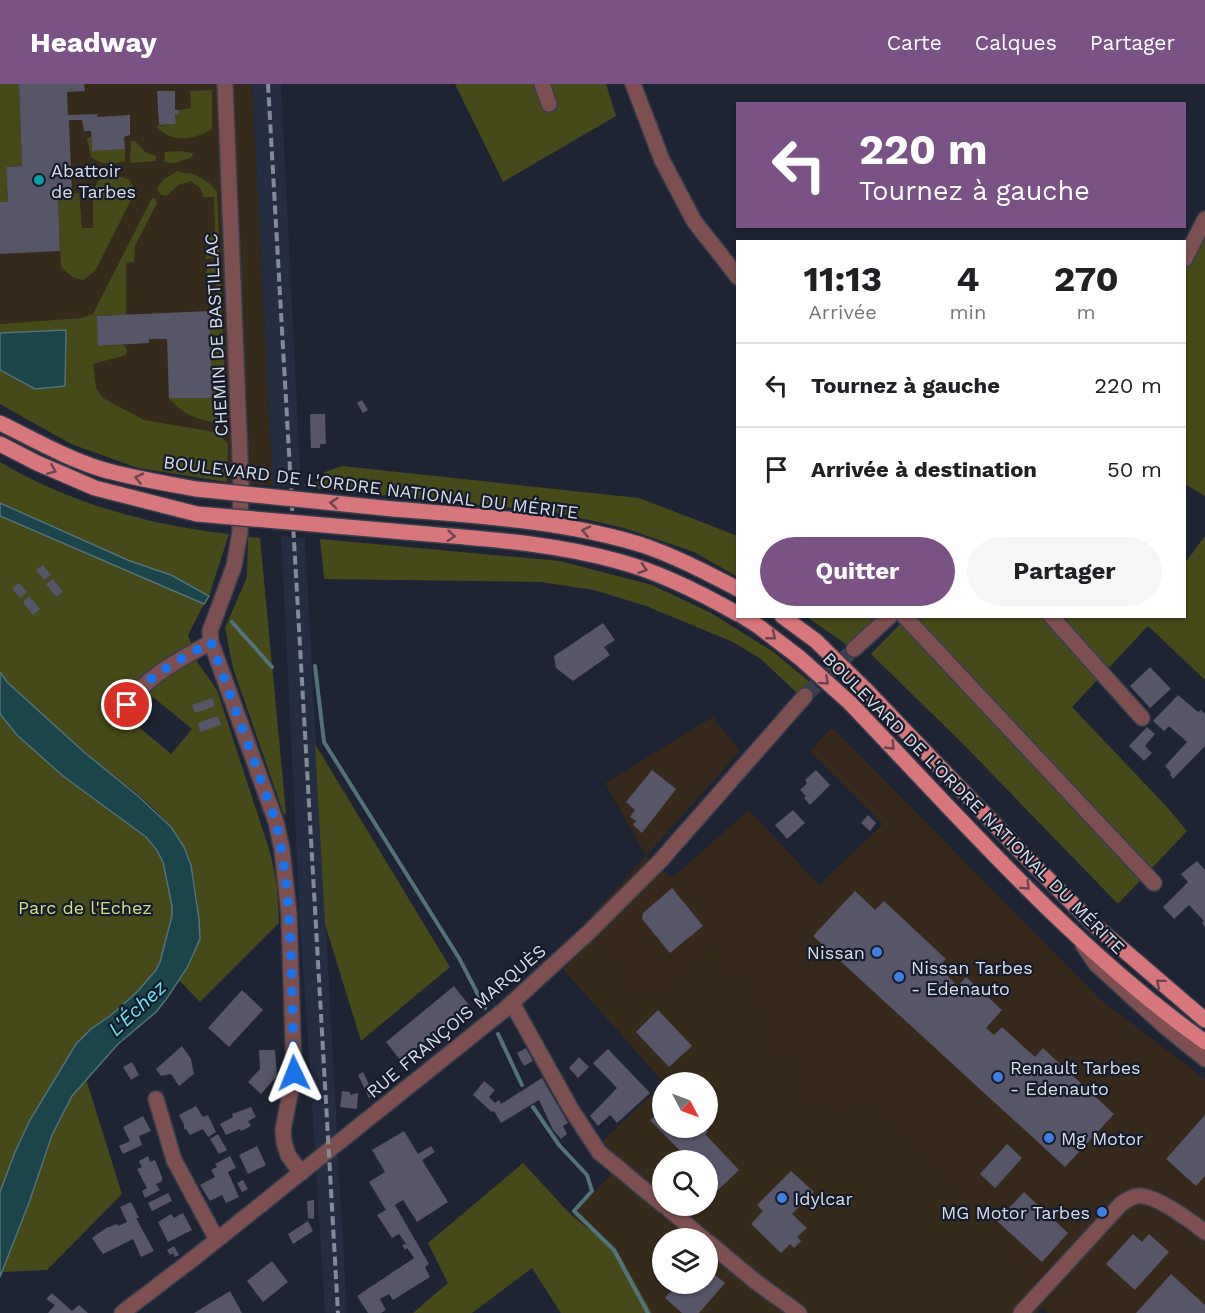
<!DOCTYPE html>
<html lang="fr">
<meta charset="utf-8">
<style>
body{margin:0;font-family:"Work Sans",sans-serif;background:#f6f6f6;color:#202124;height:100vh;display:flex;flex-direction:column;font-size:22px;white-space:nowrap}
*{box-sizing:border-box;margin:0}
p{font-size:20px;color:#757577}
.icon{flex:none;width:33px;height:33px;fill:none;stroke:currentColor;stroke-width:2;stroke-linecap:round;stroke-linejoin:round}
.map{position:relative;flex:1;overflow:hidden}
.side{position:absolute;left:736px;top:156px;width:450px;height:378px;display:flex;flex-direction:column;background:#fff;border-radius:0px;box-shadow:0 2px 4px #0004}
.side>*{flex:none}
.hud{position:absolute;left:736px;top:18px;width:450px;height:126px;border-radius:0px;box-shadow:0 2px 4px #0004;background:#7b5285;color:#fff;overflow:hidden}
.needle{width:39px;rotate:131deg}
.tools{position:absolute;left:652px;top:988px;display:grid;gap:12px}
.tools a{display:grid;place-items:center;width:66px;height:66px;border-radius:50%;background:#fff;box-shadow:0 2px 4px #0004;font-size:30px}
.pin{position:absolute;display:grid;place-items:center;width:51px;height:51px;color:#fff;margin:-26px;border:3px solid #fff;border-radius:50%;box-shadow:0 2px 6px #0007}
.me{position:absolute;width:66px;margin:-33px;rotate:358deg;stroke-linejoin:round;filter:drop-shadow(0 0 4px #0008)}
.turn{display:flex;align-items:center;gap:21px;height:126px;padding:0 24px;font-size:27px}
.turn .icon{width:78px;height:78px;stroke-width:2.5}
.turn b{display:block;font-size:42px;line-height:51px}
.eta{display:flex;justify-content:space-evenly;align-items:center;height:102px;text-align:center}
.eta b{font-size:36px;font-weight:700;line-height:42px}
.action{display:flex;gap:12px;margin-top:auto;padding:12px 24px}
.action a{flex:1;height:69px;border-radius:36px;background:#7b5285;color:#fff;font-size:24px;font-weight:700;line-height:69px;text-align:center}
.action a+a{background:#f6f6f6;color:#202124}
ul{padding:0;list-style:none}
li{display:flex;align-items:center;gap:18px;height:84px;padding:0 24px;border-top:2px solid #e0e0e0}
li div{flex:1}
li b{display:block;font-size:22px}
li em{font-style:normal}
header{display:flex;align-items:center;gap:36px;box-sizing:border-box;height:84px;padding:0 30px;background:#7b5285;color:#fff}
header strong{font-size:28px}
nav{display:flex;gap:33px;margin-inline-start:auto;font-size:21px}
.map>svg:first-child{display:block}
.commercial{fill:#36291c}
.industrial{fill:#362a1b;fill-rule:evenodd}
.built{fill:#252d43}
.green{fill:#464a19;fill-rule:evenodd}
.water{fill:#1a454b;stroke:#53737a;stroke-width:1.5}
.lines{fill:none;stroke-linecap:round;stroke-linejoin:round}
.stream{stroke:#53737a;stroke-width:4}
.building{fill:#575568}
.minor-tunnel{stroke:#3a404f;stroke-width:15;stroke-dasharray:15 8;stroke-linecap:butt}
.minor-casing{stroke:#383e4d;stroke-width:18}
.major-casing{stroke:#383e4d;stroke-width:18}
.minor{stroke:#7e4f51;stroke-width:15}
.major{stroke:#d7777c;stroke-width:15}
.rail{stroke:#858a97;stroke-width:4;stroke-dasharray:9 4.5;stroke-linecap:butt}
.major-bridge-casing{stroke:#383e4d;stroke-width:18;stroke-linecap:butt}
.major-bridge{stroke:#d7777c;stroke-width:15}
.oneway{stroke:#6c444f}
.route{stroke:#1a73e8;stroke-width:10;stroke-dasharray:0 18}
.culture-dot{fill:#0f9aa8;stroke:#151b2a;stroke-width:2}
.shop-dot{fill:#3f7fe0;stroke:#151b2a;stroke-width:2}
.labels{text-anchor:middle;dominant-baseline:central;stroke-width:4.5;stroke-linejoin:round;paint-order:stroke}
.poi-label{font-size:18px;fill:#d8dde8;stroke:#151b2a;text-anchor:start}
.street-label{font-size:18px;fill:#d8dde8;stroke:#151b2a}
.park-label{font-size:18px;fill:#d6de87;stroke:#151b2a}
.water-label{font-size:20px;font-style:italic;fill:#6ce5f5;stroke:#151b2a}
</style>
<header>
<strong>Headway</strong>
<nav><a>Carte</a><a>Calques</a><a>Partager</a></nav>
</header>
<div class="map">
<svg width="1205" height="1229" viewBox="0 0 1205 1229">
<rect width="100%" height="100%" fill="#1e2434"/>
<!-- commercial -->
<path class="commercial" d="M713,633L740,667L646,772L672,794L749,726L819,801L883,740L810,667L832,643L1102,917L1205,995V1229H1048L1042,1224L1041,1193L865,1013L827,1039L714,859L648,914L595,854L584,840L646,772L605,699Z"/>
<!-- industrial -->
<path class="industrial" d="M0,0H252L273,402L215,397L93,337L81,234L0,240Z
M595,854L648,914L714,859L827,1039L865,1013L1041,1193L1042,1224L1038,1229H652L617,1167L572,1132L623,1077L602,1058L663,1000V1044H708V999H664L563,885ZM663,1077H708V1122H663ZM663,1155H708V1200H663Z"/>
<!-- built -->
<path class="built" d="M252,0H281L301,403L273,402Z
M281,452L305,454L337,1048L315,1066L300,835Z
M338,1070L347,1229H325L316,1086Z"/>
<!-- green -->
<path class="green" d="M0,0H19L22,82L6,83L8,118H0Z
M455,0H606L616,32L503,98Z
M212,6V45C193,56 172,60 156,42L176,40L175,30H179V26L191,24L190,7Z
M91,53L92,67L125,65V77C111,80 104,82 91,73L87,54Z
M131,57H135L145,68L156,72V77L130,79Z
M179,67L193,69L192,73L176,79L164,78L165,68Z
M178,87C183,90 187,89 192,90C202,93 212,100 217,108L226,327L212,338C195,335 180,328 169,314H212L210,227L217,217L215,191H206L207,185L215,183L217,174L206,175V169H215L216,160H206L205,152L215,150L214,113H204L200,104L191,97L178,101L166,112L160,110L157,104L164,95Z
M122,93L130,96L135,108L95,187L83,196L74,194L61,183L58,111L79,109L82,144H93C94,132 89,98 103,94C108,92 117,93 122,93Z
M152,114L156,115L157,119L135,162L134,178L126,179V231L97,232L99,262L124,261L127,266L126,271L93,280L96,304L103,314L144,336L214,348L228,359L227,398L138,384L71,360L0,320V286L35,305L65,246L0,249V240L81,234L93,230Z
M1194,140L1205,147V412L1185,400V158Z
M0,378C69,419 149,441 229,450L209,512L171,491L130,477L0,419Z
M342,382L639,414L738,452V493L694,468L624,444L553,428L312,404L325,388Z
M0,432L204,520L188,551L198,579L217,606L270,768L277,800L279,839L200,918L179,896C200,863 202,854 197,815C194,797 192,779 183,762C165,725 116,695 85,668C58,646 33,621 7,598L0,588ZM153,613L192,645L171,670L133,638Z
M1205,452V596L1148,542L1072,623L1167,723L1187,747L1118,820L964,661L871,570L907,533L1185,532V479Z
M248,453L260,454L286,729L284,731L233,584L225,544L247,493Z
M320,455L560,477L652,501L711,529L772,567L810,598L797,609L761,575L733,558L646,522L594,506L540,498L324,495Z
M807,533H879L847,561Z
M0,630L17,651L63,692L146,753L156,765L163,778L172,822V832L160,878L156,886L137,908L120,924L101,938L30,1036L15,1068L0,1108Z
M315,660L450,883L361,957L325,840Z
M86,995L122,1110L47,1186L2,1188L30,1116L52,1051L72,1012Z
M523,1079L572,1132L617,1167L652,1229H561L532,1184L472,1229H413L448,1199L428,1159Z"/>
<!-- water -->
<path class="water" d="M66,246L65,302L35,305L0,286V249Z
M0,419L130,477L171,491L209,512L204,520L0,432Z
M0,588L7,598L84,668L138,712L171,743L184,763L191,781L199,835L200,855L187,884L167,914L156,928L118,960L72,1012L52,1051L30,1116L0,1193V1108L15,1068L30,1036L76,960L91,945L110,932L137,908L156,886L160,878L172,832V822L163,778L156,765L146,753L63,692L17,651L0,630Z"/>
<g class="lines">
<!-- stream -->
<path class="stream" d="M232,538L272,583
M315,582L324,658L459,874L485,924
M498,950L522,1001
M533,1023L559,1061L587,1091L592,1107L574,1127L614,1166L648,1229"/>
</g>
<!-- building -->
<path class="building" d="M19,0H84L85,7L67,8L68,31L98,30L97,33L130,31V51L124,53L125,65L92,67L91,47H84L82,36H69L72,110L58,111L60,167L0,170V118H8L6,83L22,82Z
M157,7H175V26H179V30H175L176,40L159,41Z
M210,227L212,314H169L167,255H149V259L98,262L97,232Z
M362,316L368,326L363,329L357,319Z
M310,330H325L326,360H320V364H311Z
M43,481L51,491L44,496L36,486Z
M53,495L63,508L56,513L46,500Z
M19,499L27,508L20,514L12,504Z
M29,512L40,525L33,531L23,518Z
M603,539L615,556L604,563L610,571L573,597L556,584L554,572Z
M1150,583L1171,605L1150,624L1130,602Z
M1178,611L1198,628L1201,626L1205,630V662L1173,695L1170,691L1171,689L1165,682L1187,658L1169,642L1164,647L1153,637Z
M212,614L215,622L195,629L192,621Z
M218,632L221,641L200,648L198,639Z
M1147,643L1155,650L1145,662L1152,669L1144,677L1129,662Z
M652,686L676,705L642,749L633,741L636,737L630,733L635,726L626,718Z
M816,686L830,701L810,721L804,714L806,712L800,706L807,699L805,696Z
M793,726L805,739L787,755L775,741Z
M868,731L876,739L870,747L861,739Z
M1197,777L1205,786V843L1202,839L1204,837L1189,821L1174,835L1163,823L1188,798L1181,790Z
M672,804L703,842L670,869L642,835L643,829Z
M855,807L875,826L884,817L946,875L938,883L958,902L966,893L1002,926L986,944L994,951L1002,943L1035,973L1043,964L1114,1030L1065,1083L813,852Z
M454,902L469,921L401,977L386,958Z
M242,906L263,926L229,963L208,944Z
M658,926L692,962L669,983L636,948Z
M182,962L191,975L194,990L179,1002L171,990L161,992L156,985Z
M526,964L533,977L524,982L517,969Z
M608,965L650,1009L617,1039L610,1031L598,1042L590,1032L617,1004L593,979Z
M259,966H275L277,992L261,1010L248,998L260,985Z
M579,973L589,983L578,994L569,984Z
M132,978L139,991L131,996L123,983Z
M363,988L374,1011L369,1014L358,991Z
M542,994L568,1039L563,1042L567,1050L561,1055L553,1046L539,1016L501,1039L494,1027L492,1028L473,1011L484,997L495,1006L489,1013L495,1019L499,1016L501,1020Z
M342,1007L350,1008V1011L358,1009L357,1025L340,1023Z
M196,1022L203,1033L208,1031L216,1048L208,1053L203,1045L190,1051L186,1045H184V1041L179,1031Z
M251,1023L256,1033L248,1037L251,1042L241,1047L240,1045L226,1051L220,1040L233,1033L232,1030Z
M663,1024V1044H705L708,1048L705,1050L739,1086L718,1106L708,1096V1077H690L650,1036Z
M1205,1031V1092L1196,1102L1166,1075Z
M143,1032L151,1047L139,1052L142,1061L123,1070L119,1062L130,1057L123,1043Z
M404,1047L418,1070L431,1062L435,1068L422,1076L448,1118L417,1138L403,1116L395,1121L429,1180L425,1183L430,1193L393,1216L389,1210L380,1215L386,1226L381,1229H368L357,1212L414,1174L407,1164L405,1166L402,1161L406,1160L399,1150L392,1154L377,1131L386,1126L369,1098L385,1088L372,1066Z
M218,1050L227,1066L219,1070L210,1055Z
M1007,1060L1022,1074L995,1104L980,1090Z
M257,1062L266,1081L248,1090L239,1071Z
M148,1072L150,1078L155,1076L162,1093V1097L156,1100L160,1106L145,1114L142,1107L147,1104L137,1085L142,1083L139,1077Z
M230,1072L236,1084L228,1088L239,1113L226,1119L222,1111L210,1117L200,1101L215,1093L211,1086L217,1083L215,1080Z
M791,1087L814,1108L792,1130L807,1144L797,1153L801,1157L794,1164L790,1160L781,1169L751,1140L763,1127L757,1121Z
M243,1096L248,1105L242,1108L237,1099Z
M1024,1108L1068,1149L1042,1178L997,1137Z
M168,1109L172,1117L152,1127L148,1119Z
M314,1116V1135L308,1134L307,1117Z
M131,1118L139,1134H136L154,1167L141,1173L133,1155L103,1170L92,1154L106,1144L117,1140L118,1142L127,1138L120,1123Z
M183,1129L192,1146L168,1158L158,1138L171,1130L174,1134Z
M308,1137L313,1147L293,1160L288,1150Z
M1133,1150L1142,1158L1149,1150L1169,1168L1135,1206L1106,1180Z
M174,1162L179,1171L175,1173L173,1169L170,1171L167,1166Z
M272,1177L288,1198L263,1218L247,1197Z
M708,1185L725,1199L699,1229H682L665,1214L677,1200H708Z
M1171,1190L1205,1221V1229H1136Z
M230,1207L242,1229H194Z
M52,1209L72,1227L79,1221L88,1229H48L55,1221L46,1215Z"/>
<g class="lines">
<!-- minor-tunnel -->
<path class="minor-tunnel" d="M805,612L854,565"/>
<!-- minor casing -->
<g class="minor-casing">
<path id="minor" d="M225,0L241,399L240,448L234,482L210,547L211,558L276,738L282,766L289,830L294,989L283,1046L284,1058L288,1071L301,1089
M542,0L549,20
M633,0L662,76L694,137L738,193
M1185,175L1205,135
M904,532L1154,799
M1051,532L1142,634
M854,565L890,532
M127,621C146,592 181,575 211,558
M1083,861L1096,880L1163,941L1205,975
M512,919L571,1025L599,1068L663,1121
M156,1015L174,1076L217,1156
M665,1122L704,1155
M708,1158L756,1198L799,1229
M122,1229L198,1171L504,926L588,849L661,776L805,612
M1021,1229L1121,1120C1126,1117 1132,1112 1138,1112C1155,1110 1192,1138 1205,1148"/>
</g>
<!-- major casing -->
<g class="major-casing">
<path id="major" d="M0,339C33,355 66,374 101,385C132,394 164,399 196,405
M0,360L37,379L95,404L197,430
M393,425C476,432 561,436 642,461C675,472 707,489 738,505
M393,447C469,454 547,457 621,478C662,489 701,509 738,530
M742,532L758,542L800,574
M782,532L816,557
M865,605L1021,768L1091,838L1205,936
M850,619C963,737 1072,863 1205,958"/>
</g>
<!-- minor -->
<use href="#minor" class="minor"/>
<!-- major -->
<use href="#major" class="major"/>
<!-- rail -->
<path class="rail" d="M268,0L338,1229"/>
<!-- major-bridge casing -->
<g class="major-bridge-casing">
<path id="major-bridge" d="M196,405L393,425
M197,430L393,447
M816,557L865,605
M800,574L850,619"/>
</g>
<!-- major-bridge -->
<use href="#major-bridge" class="major-bridge"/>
</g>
<!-- one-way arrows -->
<defs><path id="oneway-chevron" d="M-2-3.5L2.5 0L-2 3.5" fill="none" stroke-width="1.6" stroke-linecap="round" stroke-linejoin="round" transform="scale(1.5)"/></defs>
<g class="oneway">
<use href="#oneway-chevron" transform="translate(52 386) rotate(23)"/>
<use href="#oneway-chevron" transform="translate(139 394) rotate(-167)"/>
<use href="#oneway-chevron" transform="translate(334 419) rotate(-174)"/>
<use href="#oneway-chevron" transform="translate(586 447) rotate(-167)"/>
<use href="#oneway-chevron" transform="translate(451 452) rotate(5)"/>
<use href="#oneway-chevron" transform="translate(643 485) rotate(19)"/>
<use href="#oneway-chevron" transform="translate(772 552) rotate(38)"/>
<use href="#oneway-chevron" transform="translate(825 597) rotate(42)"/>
<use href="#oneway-chevron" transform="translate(891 662) rotate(46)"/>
<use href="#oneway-chevron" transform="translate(1026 802) rotate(44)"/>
<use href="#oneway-chevron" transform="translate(1160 899) rotate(-140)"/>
</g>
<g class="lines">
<!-- route -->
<path class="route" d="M127,621C146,592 181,575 211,558L276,738C294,820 291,906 294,989"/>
</g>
<!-- markers -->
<circle class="culture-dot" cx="39" cy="96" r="6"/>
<g class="shop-dot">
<circle cx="877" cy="868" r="6"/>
<circle cx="899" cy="893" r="6"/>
<circle cx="998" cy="993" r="6"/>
<circle cx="1049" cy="1054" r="6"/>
<circle cx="782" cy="1114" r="6"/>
<circle cx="1102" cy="1128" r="6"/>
</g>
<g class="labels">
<!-- poi labels -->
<g class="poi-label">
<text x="51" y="86">Abattoir<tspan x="51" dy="21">de Tarbes</tspan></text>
<text x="865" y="868" text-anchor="end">Nissan</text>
<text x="911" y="883">Nissan Tarbes<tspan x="911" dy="21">- Edenauto</tspan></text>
<text x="1010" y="983">Renault Tarbes<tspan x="1010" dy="21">- Edenauto</tspan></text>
<text x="1061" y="1054">Mg Motor</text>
<text x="794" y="1114">Idylcar</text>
<text x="1090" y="1128" text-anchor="end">MG Motor Tarbes</text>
</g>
<!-- street labels -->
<g class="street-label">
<text transform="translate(216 251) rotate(-93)">CHEMIN DE BASTILLAC</text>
<text transform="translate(371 403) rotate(7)">BOULEVARD DE L'ORDRE NATIONAL DU MÉRITE</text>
<text transform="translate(974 719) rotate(45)">BOULEVARD DE L'ORDRE NATIONAL DU MÉRITE</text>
<text transform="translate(456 937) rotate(-40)">RUE FRANÇOIS MARQUÈS</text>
</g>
<!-- park labels -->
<g class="park-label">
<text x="85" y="823">Parc de l'Echez</text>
</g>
<!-- water labels -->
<g class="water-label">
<text transform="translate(137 924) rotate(-43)">L'Échez</text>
</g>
</g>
</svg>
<div class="tools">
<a><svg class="needle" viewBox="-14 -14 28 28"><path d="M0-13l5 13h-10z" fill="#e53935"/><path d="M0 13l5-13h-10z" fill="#757577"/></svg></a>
<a><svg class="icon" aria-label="search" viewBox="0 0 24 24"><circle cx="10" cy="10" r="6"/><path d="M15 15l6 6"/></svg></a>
<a><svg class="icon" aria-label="layers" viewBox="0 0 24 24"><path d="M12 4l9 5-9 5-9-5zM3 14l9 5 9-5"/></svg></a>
</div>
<div class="pin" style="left:127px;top:621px;background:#d93025"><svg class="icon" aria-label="arrive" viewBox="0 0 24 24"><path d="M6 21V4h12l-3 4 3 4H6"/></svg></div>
<svg class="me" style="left:294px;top:989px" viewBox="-20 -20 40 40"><path d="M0-17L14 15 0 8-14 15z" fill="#1a73e8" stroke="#fff" stroke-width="4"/></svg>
<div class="hud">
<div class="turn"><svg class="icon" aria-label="left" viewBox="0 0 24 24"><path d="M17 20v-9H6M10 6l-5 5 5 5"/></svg><div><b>220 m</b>Tournez à gauche</div></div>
</div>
<section class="side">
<div class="eta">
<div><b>11:13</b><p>Arrivée</p></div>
<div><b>4</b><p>min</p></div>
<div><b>270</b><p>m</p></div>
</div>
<ul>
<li><svg class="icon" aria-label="left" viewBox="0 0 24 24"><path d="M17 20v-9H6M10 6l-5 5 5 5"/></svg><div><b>Tournez à gauche</b></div><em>220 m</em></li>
<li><svg class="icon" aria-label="arrive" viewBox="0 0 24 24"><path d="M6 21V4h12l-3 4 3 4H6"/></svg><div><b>Arrivée à destination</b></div><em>50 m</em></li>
</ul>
<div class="action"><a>Quitter</a><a>Partager</a></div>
</section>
</div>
